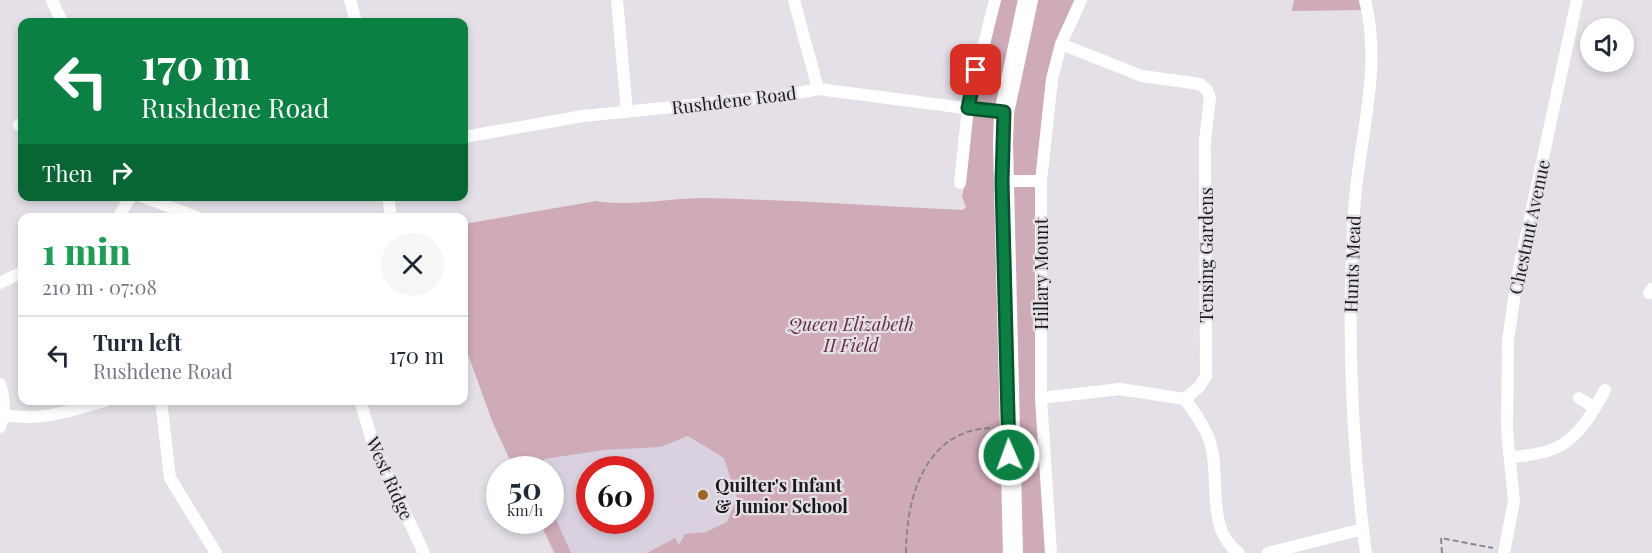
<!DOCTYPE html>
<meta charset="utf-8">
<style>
body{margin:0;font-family:"Playfair Display",serif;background:#f6f6f7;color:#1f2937;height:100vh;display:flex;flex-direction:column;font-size:22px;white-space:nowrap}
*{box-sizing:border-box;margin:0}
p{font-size:20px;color:#747a83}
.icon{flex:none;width:33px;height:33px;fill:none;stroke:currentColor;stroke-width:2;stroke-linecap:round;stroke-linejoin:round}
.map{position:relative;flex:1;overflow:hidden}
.details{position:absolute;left:18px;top:213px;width:450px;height:192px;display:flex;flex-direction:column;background:#fff;border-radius:12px;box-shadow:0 3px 9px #0003}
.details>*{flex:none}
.top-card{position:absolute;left:18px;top:18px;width:450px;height:183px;border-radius:12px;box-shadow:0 3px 9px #0003;background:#0b8043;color:#fff;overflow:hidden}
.buttons{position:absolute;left:1580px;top:18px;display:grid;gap:12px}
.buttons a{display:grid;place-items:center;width:54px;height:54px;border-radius:50%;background:#fff;box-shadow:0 3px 9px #0003;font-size:30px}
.speed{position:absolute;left:486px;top:456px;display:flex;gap:12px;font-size:30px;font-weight:700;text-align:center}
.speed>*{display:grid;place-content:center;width:78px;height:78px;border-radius:50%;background:#fff;box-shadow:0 3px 9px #0003;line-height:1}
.speed small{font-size:15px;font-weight:400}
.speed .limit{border:9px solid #d22;background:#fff;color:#111}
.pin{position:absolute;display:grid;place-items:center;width:51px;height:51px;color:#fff;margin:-26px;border-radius:12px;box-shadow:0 3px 9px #0006}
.me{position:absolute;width:66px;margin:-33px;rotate:358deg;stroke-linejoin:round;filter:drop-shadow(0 0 4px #0008)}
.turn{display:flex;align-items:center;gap:21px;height:126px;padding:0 24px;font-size:27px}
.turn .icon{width:78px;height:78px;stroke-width:2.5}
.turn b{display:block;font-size:42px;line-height:51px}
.then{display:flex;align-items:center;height:57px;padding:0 24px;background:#0003;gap:12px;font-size:22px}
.round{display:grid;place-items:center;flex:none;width:63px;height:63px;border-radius:32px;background:#f6f6f7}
.overview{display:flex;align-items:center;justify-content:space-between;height:102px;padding:0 24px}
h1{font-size:36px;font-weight:800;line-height:45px;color:#1e9e55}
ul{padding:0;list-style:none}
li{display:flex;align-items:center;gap:18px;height:78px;padding:0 24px;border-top:2px solid #e0e1e3}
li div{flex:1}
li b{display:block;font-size:22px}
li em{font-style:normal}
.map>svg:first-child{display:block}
.built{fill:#d9d1df;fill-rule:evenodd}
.green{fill:#cfabb7}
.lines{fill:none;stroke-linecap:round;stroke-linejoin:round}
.path{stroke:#8a868c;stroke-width:2;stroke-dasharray:6 3;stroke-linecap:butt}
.street{stroke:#fff;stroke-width:12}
.primary{stroke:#fff;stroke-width:20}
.route-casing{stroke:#07532c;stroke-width:15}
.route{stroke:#0b8043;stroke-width:10}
.poi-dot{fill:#a06525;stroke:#e5e0e8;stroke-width:2}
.labels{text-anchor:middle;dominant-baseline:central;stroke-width:4.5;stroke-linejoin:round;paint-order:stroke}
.street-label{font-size:18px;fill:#1b191c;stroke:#e5e0e8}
.park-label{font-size:18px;font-style:italic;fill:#642c43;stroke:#e5e0e8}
.poi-label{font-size:18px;font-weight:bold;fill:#1b191c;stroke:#e5e0e8;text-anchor:start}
</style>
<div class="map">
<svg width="1652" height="553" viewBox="0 0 1652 553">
<rect width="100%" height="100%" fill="#e5e0e8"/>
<!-- built -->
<path class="built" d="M738,398L783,553H553L540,521L550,520V470L520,469L554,437ZM590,470H640V520H590Z"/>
<!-- green -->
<path class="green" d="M995,0H1028L1011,116L1037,0H1081L1061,44L1041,181L1051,553H647L675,538L679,545L685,534L706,532L727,522L737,498L724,458L688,436L660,447L604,450L544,459V469H514L492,421L464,343V224L596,201C632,207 669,198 705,198C792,200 877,206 963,210L966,207L962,197L967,172L962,165Z
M1294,0H1365L1368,10L1292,11Z
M551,508L571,553H555L539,521L550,520Z"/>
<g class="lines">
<!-- path -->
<path class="path" d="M906,553C906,496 926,428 994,428
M1442,553L1441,538L1493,548"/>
<!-- street -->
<path class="street" d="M52,0L62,22
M350,0L356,22
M617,0L627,112
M794,0L818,89
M1365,0C1383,71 1358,141 1354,212C1347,326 1351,440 1366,553
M1061,44L1142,76L1200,84L1207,90L1210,98L1205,141L1206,376L1200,386L1185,399C1194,412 1204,425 1209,439C1222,475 1204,529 1239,553
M19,125L22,123
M464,137L583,116L783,96L818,89L1004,113
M1002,181H1041
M960,183L968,108L995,0
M141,196L199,218
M388,196L391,218
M118,218L131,196
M0,283L22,272
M1649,293L1652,289
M0,384C5,399 5,412 0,427
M1041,398L1120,389L1185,399
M161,400L170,478L216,553
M360,400L374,447L424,553
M1595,408L1605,390
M4,415C43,422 71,410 108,400
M1511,457C1554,454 1572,446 1595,408L1579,398
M1051,553L1041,398V181L1052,79L1061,44L1081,0
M1268,553L1363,529
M1504,553L1514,501L1507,431L1508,341L1517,278L1577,0"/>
<!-- primary -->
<path class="primary" d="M1013,553L1003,143L1004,113L1028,0"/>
</g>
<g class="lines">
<!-- route casing -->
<g class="route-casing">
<path id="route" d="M976,70L968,108L1004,112L1002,181L1009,455"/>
</g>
<!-- route -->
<use href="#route" class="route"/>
</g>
<!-- markers -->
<circle class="poi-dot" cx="703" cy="495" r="6"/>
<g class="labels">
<!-- street labels -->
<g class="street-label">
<text transform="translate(734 100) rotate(-7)">Rushdene Road</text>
<text transform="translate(1529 227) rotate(-78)">Chestnut Avenue</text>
<text transform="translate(1206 255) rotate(-90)">Tensing Gardens</text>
<text transform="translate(1352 264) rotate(-88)">Hunts Mead</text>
<text transform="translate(1041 274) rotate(-90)">Hillary Mount</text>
<text transform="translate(390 478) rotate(66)">West Ridge</text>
</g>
<!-- park labels -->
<g class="park-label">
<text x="851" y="324">Queen Elizabeth<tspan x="851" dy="21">II Field</tspan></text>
</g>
<!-- poi labels -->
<g class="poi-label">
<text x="715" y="485">Quilter's Infant<tspan x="715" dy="21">&amp; Junior School</tspan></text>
</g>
</g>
</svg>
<div class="buttons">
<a><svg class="icon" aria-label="sound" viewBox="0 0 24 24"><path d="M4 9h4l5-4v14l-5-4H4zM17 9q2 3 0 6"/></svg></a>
</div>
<div class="speed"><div>50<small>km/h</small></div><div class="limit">60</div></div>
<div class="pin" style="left:976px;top:70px;background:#d93025"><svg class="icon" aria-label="arrive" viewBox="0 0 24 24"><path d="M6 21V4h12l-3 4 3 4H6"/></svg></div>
<svg class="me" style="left:1009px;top:455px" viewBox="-20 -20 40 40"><circle r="17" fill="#0b8043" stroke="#fff" stroke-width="3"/><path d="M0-11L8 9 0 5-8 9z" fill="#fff"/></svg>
<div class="top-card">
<div class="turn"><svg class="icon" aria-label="left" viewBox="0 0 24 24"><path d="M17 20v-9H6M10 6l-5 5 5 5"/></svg><div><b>170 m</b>Rushdene Road</div></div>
<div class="then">Then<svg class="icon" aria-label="right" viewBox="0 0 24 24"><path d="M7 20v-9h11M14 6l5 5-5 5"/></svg></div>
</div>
<section class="details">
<div class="overview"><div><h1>1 min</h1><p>210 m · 07:08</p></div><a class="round"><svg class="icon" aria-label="close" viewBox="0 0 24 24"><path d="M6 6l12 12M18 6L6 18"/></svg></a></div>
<ul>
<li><svg class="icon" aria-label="left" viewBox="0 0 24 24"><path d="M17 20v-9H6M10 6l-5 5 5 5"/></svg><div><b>Turn left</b><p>Rushdene Road</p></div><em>170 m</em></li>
</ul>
</section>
</div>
